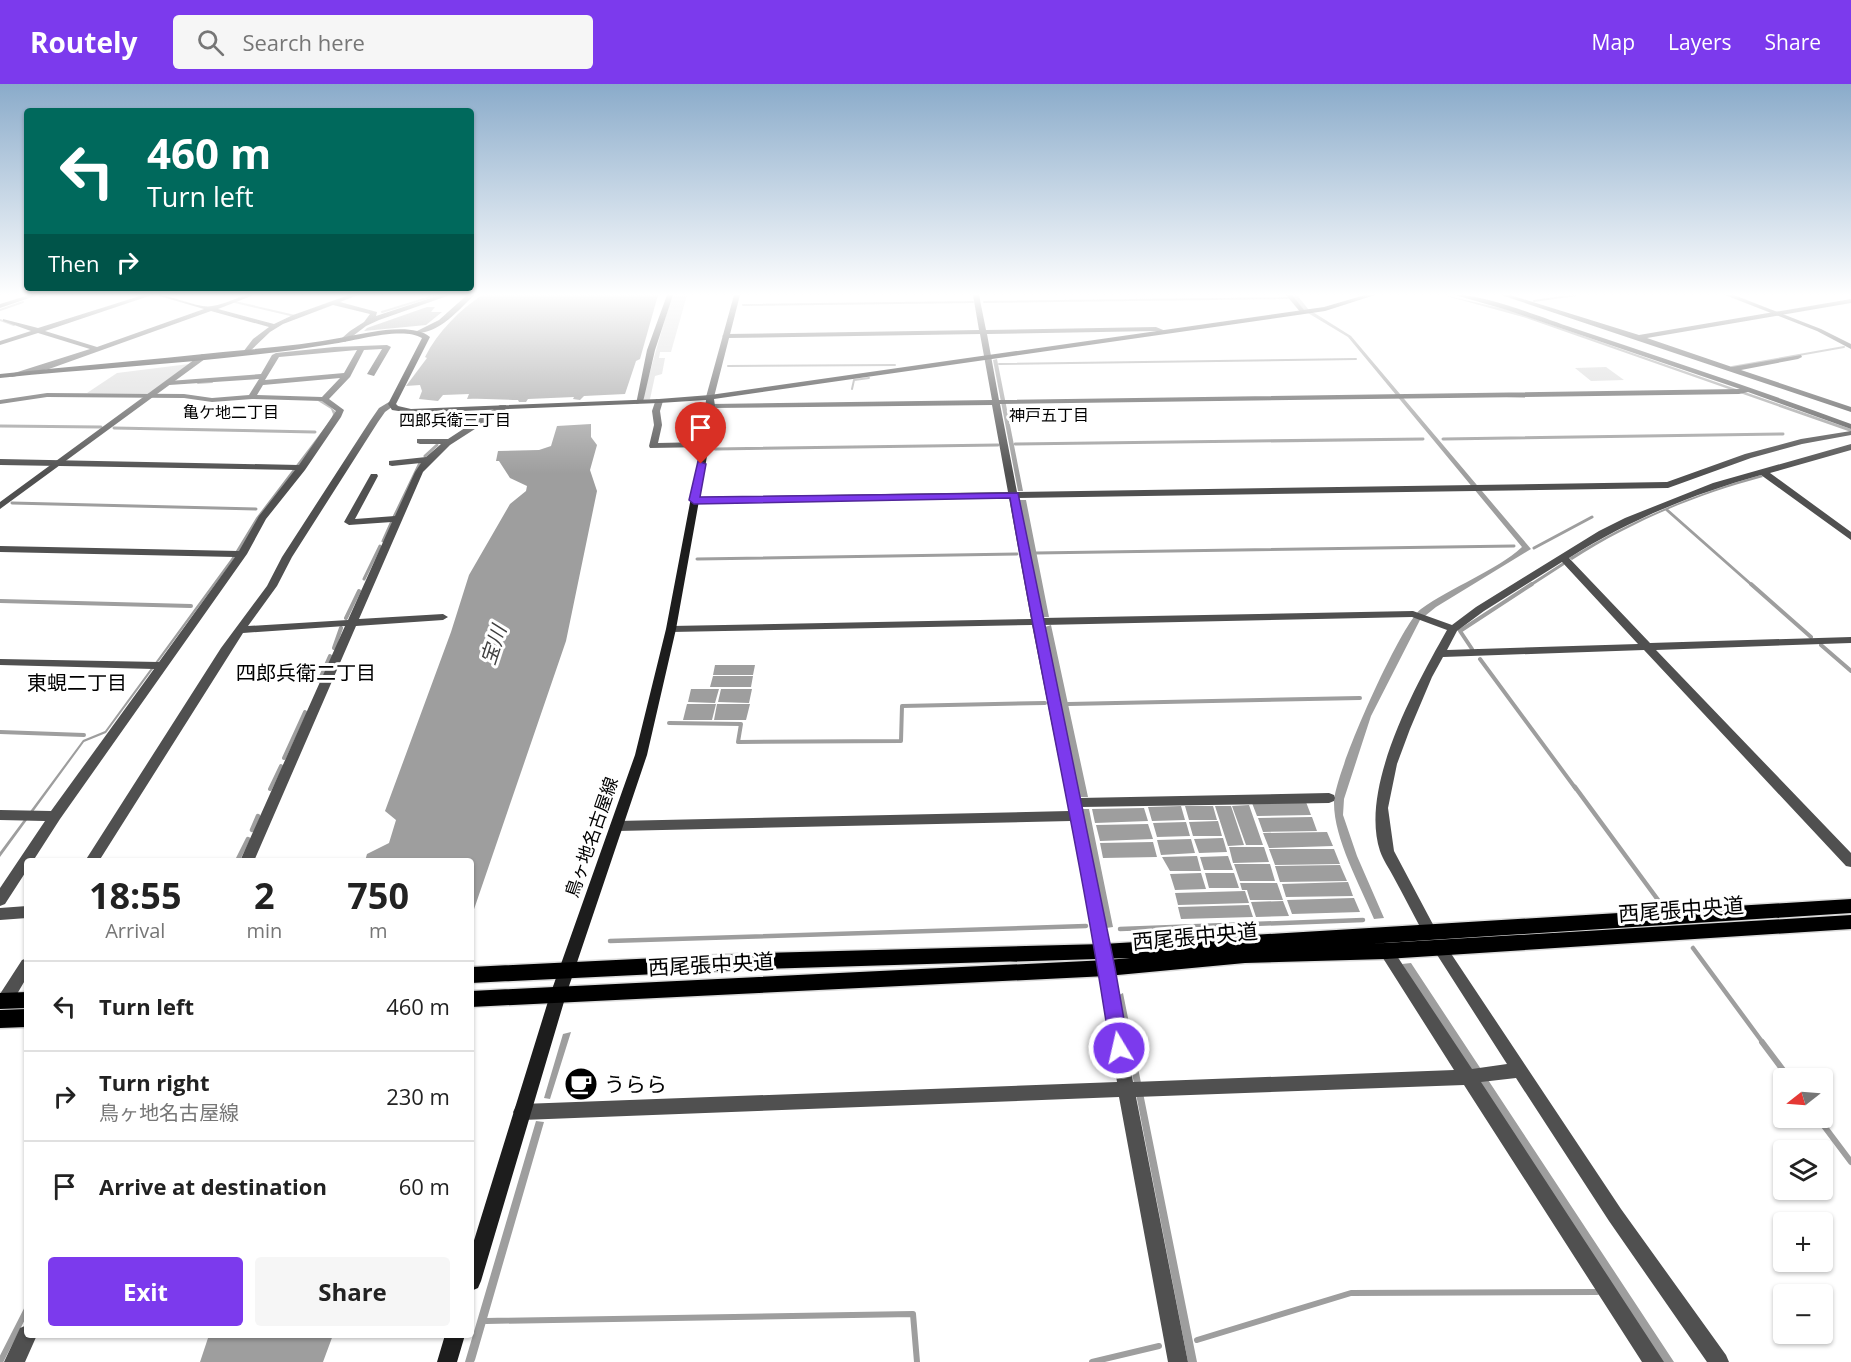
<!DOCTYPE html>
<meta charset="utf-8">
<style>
body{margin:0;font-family:"Open Sans","Noto Sans JP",sans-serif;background:#f6f6f6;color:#222;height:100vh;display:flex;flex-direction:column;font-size:22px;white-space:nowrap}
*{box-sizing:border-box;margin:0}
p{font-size:20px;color:#767676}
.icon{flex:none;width:33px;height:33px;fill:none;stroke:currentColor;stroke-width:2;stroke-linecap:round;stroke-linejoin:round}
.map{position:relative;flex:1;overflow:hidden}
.details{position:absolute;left:24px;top:774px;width:450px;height:480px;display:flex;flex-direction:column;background:#fff;border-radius:6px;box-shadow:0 2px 4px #0004}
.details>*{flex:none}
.guide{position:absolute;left:24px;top:24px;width:450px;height:183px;border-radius:6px;box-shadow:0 2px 4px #0004;background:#00695c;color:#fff;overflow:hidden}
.needle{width:39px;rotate:253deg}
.tools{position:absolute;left:1773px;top:984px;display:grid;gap:12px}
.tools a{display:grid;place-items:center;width:60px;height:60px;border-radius:6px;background:#fff;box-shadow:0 2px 4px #0004;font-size:30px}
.pin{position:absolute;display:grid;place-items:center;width:51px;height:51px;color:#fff;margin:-62px -26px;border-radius:50% 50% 50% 0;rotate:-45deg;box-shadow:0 0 6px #0007}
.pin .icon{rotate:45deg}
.me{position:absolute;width:66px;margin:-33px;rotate:351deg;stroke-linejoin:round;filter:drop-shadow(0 0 4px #0008)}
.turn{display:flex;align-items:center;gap:21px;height:126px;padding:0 24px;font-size:27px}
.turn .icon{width:78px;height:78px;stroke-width:2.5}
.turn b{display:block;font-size:42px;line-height:51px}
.then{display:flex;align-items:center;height:57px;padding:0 24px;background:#0003;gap:12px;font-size:22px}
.eta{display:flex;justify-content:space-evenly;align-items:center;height:102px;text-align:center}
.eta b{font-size:36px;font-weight:700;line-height:42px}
.cta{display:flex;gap:12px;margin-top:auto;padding:12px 24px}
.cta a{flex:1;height:69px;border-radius:6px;background:#7c3aed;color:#fff;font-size:24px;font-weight:700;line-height:69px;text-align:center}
.cta a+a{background:#f6f6f6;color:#222}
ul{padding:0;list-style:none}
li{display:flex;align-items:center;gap:18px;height:90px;padding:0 24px;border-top:2px solid #e0e0e0}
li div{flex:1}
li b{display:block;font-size:22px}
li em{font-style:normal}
header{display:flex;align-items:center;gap:36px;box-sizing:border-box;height:84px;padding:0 30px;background:#7c3aed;color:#fff}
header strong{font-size:28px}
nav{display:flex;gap:33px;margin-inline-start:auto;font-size:21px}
.search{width:420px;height:54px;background:#f6f6f6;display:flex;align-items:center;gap:15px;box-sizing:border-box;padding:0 21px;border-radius:6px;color:#767676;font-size:22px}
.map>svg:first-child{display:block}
.green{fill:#d7d7d7}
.water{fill:#9e9e9e}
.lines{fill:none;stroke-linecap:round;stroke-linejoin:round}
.stream-far4{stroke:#9e9e9e;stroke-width:2}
.stream-far3{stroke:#9e9e9e;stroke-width:3}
.stream-far2{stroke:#9e9e9e;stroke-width:4}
.stream-far1{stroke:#9e9e9e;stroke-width:4.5}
.stream{stroke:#9e9e9e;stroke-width:6}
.primary-casing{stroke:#dbdbdb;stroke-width:3}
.minor{fill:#505050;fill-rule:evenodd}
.tertiary{fill:#505050;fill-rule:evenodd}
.secondary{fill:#1d1d1d;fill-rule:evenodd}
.primary{fill:#000;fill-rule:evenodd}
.route{fill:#7c3aed;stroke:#51269a;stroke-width:1.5}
.labels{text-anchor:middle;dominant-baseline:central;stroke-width:6;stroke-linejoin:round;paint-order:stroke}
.far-neighbourhood-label{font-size:16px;fill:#000;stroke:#fff}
.street-label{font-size:18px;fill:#000;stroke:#fff}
.water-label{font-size:20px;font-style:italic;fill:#3f3f3f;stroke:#fff}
.neighbourhood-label{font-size:20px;fill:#000;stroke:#fff}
.near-street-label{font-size:21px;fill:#000;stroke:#fff}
.near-poi-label{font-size:21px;fill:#000;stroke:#fff;text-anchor:start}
</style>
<header>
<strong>Routely</strong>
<div class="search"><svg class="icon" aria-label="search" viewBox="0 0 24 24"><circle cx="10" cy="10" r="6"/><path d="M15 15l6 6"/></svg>Search here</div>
<nav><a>Map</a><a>Layers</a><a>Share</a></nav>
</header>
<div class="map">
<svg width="1851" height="1278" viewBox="0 0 1851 1278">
<rect width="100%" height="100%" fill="#fff"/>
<!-- green -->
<path class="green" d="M672,211H687L671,268H660L659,274H665L662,290L655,292L650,315L644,316L643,312Z
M189,280L149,309H87L117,289Z
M1606,283L1624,296L1591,297L1575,284Z"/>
<!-- water -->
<path class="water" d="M482,211H658L640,275L636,277L625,310L584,312L580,316L573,315L574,313L528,315L526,318H519L518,316C501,316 485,314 467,315L469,310L443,311L438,317L419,315L422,307L420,301L406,302L427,274L425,273C438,247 460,226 482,211Z
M1291,211H1297L1308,225L1351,252L1531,465L1436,523L1420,536L1371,632L1344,715L1343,731L1357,772L1384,834L1374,835C1360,801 1334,755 1334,719C1333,692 1400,541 1421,525C1451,503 1496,487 1522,463L1348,253L1303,226Z
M1443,211L1509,226L1851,345V348L1523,233Z
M427,223H435L431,228H442L426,241L364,247L367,244Z
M997,275L1023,407H1018L993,276Z
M318,317H324L337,329L234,475L106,649L84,658L0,773V768L83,656L105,647L231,475L256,434L332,334L333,330L331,325Z
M591,340V353L597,361L590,386L597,407L566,557L471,834V777H365L367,770L389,759L396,736L385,727L451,548L469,491L510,420L526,407L527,402L510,394L499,377H496L498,367L539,366L551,362L557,342Z
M1761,391L1763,393C1695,411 1631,438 1572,476L1569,474C1629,437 1693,410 1761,391Z
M1019,416H1026L1049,533H1043Z
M1051,541L1088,713H1080L1045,543Z
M715,581H755L753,591H713Z
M713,592H753L751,603H710Z
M691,605H719L715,619L688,618Z
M721,605H752L749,619L718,618Z
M687,620H716L712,636H683Z
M717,620H750L746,636H714Z
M1306,718L1311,731L1257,732L1252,719Z
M1249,721L1263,761H1246L1232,722Z
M1181,722L1185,736L1152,737L1148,723Z
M1185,722H1213L1217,736H1189Z
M1215,722H1231L1244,761L1228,762Z
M1144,724L1148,737L1095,739L1092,725Z
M1082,725H1089L1113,843L1106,844Z
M1312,733L1317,747L1263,748L1258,734Z
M1218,737L1222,752H1193L1189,738Z
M1186,738L1190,752L1157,753L1153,739Z
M1148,740L1153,755L1100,757L1096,741Z
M1327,748L1333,762L1269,764L1263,749Z
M1223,754L1227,768L1199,769L1194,755Z
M1191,755L1195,769L1161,771L1157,756Z
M1153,758L1157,773L1103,774L1100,759Z
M1229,763H1264L1269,778L1233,779Z
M1269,765H1334L1340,780L1275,781Z
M1197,772L1201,787H1170L1162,773Z
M1228,772L1233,786H1204L1200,773Z
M1234,780H1270L1275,797H1240Z
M1340,781L1347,797L1280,798L1275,782Z
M1201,789L1206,805L1175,806L1170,790Z
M1205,789H1234L1239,804H1209Z
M1348,798L1353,812L1286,813L1282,800Z
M1240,799H1277L1283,816H1250L1247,806H1242Z
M1245,807L1249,819L1178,821L1175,809Z
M1354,814L1360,828L1292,830L1287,816Z
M1283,817L1289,832L1256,833L1251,818Z
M1249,821L1253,833L1181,835L1178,823Z
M1411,879L1674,1278H1660L1479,1004L1402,880Z
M1123,909L1197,1278H1188L1117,912Z
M571,948L550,1015L544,1014L563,950Z
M536,1037L544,1038L475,1276L474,1278H465Z
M209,1251H333L323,1278H200Z"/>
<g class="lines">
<!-- stream-far4 -->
<path class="stream-far4" d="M40,213L47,211
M239,214L248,211
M1534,217L1576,211
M235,218L295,232
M984,218L1288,214
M743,221L973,218
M0,226L23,218
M382,228L437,211
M0,236L14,241
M999,280L1356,275
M728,282L895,281
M1732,283L1844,263
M198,299L212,298
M852,305L854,296L869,294"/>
<!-- stream-far3 -->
<path class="stream-far3" d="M0,342L101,343
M114,344L315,348
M1443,355L1783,350
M1015,360L1423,355
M715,365L998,361
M425,372L437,361
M12,419L256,425
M1667,426L1753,502
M394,433L420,379
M383,457L392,437
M1534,464L1592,433
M1036,469L1514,462
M697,475L1017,470
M364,495L380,462
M1529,502L1563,480"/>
<!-- stream-far2 -->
<path class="stream-far2" d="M1751,500L1811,553
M0,517L191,522
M346,534L359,507
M1821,561L1851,587
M334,564L341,544
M1472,565L1460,547L1532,500
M1480,575L1576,705
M319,597L330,572
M1068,620L1360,614
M669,639L741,640L738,658L901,657L902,622L1045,619
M0,648L84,651
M284,674L305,628
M270,705L281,682"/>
<!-- stream-far1 -->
<path class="stream-far1" d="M1575,703L1661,820
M252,746L258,732
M237,777L248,755
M1120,845L1363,836
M610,857L1086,842
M1693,864L1763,959"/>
<!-- stream -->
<path class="stream" d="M1762,958L1789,994
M1818,1034L1851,1078
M486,1237L913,1230L917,1278
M1197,1256L1351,1209L1597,1208
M0,1278L27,1225
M1092,1278L1159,1262"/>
<!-- primary casing -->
<g class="primary-casing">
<path id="primary" d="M1851,815V829L1368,860L1851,831V845L1386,875L1245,879L1107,892L471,923V907L1107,876L1130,874L760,885L471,899V883L760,869L1103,860Z
M27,908V924L0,925V909Z
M27,925V943L0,944V926Z"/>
</g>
<!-- minor -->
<path class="minor" d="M29,211H38L0,224V220Z
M143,211H152L45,247L97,263L204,225L156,211C173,211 199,225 212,222C227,220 239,211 254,211L218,225L274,240L293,231L349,211H358L340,218L377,228L376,232L440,211H450L379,236L366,242L345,258L341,256L342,254L350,247L364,238L370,230L333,221L283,240L270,248L247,270L243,268L253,255L269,243L211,227L49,285L12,293L8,291L90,265L38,249L0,261V257L31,247L3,237V235L38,244Z
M467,211H474C459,226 439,249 417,249V247L439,236Z
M667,211H673L655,266L643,318L636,320L647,266Z
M973,211H979L986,246L1156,243L1168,248L1165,250L1155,247L987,250L999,316L1740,305L1507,226L1455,211C1485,210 1543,234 1573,244C1666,275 1759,306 1851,340V345L1748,308L1739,310L1000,320L1017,408L1667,398L1745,370L1801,355L1851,347V351L1802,360L1751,374L1668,404L1018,414L1042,534L1413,527L1452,541L1476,523L1599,447L1625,434L1713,399L1851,360V366L1770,389L1851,448V456L1761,391C1693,410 1629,436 1569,474L1650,559L1851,553V559L1656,566L1851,769V783L1846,782L1644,566L1443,573L1432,593L1410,645L1397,680L1388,724L1394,767L1437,848L1435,852L1430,854L1425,852C1414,832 1404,812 1393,792C1389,784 1383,776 1380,767C1359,703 1416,601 1447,546L1412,533L1043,541L1079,714L1329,709L1334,711L1335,714L1334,717L1329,719L1081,723L1115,884L1133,998L1454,986L1381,871L1379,867L1381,863L1386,861L1391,863L1472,985L1507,980L1432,863L1434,859L1439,857L1444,859L1621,1125L1726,1271L1729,1278H1707L1609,1137L1516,994L1481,998L1664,1278H1642L1464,1001L1136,1013L1188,1278H1168L1119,1013L522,1036L516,1034L513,1028L516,1022L522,1020L1117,998L1099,884L1071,737L617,747L612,745L610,742L612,739L617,737L1069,727L1032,541L671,548L666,545L671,542L1031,535L1009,414L694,419L689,416L694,413L1008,408L992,321L711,324L707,322L711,320L992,316L980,250L726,254L722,252L726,250L979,246ZM1562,478L1638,560L1447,566L1457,547L1484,527Z
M1286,211H1292L1305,227V229H1301Z
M1501,211H1510L1639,251L1851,215V219L1647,254L1732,283L1801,271L1802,273L1798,275L1741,286L1851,323V328Z
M387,261L391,263L374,292L367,290L382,265L364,266L350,293L329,315L344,326L341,333L305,386L266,435L247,470L60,735L33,777H27V786L5,820L0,822V804L45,737L0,736V726L51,727L154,585L0,581V575L159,578L235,473L0,468V462L239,467L259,432L295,386L0,381V375L299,381L336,327L322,317L252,315L212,318L184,314L47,313L0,320V316L47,309L184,310L212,314L249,311L259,295L169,301L165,299L169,297L261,290L272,271L276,269L334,263ZM357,266L344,289L265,296L279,273ZM340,294L322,313L257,311L263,301Z
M656,315L663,317L660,327L662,341L658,359L705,358L708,359V363L650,364L649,362L654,341L652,327Z
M389,318L396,320L385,328L378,338L292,473L277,502L248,542L348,536L392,438L349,441L344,438L371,390H377L378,392L355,435L395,432L415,388L421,379L392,382L389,381V377L426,373L441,360H420L417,359V355H448L500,321H506V325L450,361L423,388L359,535L443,530L448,533L443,536L356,542L254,777H240L345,542L243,549L99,777H85L221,564L267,502L282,473L370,337L379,324Z
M27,822V834L0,836V824Z
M27,874V893L10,922L4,924L0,922V910L22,876Z
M27,1241V1251H37L25,1278H4L20,1244Z"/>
<!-- tertiary -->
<path class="tertiary" d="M734,211H740L714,313L710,315L706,313Z
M1725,211H1734L1821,245L1851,260V265L1817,247Z
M202,270L209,272L0,425V418Z"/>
<!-- secondary -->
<path class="secondary" d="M1365,211H1375L1325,227L714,315L715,322L709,361L676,545L647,671L566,911L481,1197L478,1204L471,1207V1166L550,911L635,671L666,545L701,361L706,316L659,319L411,329L392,326L388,320L422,254C403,242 354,257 332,260C223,278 110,283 0,294V290C74,282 149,276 223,268C264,264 305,261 345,253C367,249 412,238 430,253L396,320L398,322L411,325L659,315L710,311L1324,223Z
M445,1251H465L457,1278H437Z"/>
<!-- primary -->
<use href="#primary" class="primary"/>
</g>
<!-- sky -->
<linearGradient id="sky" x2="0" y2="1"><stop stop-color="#8aabca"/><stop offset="0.54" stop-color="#fff"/><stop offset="1" stop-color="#fff" stop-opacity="0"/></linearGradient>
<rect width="1851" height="390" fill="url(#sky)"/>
<!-- route -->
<path class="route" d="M698,377L706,380L700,413L1018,409L1115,884L1129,964L1126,970L1119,972L1113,970L1110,964C1083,780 1041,598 1010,414L694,420L689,416Z"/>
<!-- icons -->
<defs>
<g id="cafe-disc" transform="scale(1.725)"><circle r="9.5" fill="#000" stroke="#fff"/><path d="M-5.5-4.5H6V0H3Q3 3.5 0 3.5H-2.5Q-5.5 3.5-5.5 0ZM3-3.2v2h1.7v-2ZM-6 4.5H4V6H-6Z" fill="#fff"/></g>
</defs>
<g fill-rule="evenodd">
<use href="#cafe-disc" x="581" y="1000"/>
</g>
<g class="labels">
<!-- far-neighbourhood labels -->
<g class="far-neighbourhood-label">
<text x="231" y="328">亀ケ地二丁目</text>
<text x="1049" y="331">神戸五丁目</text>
<text x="455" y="336">四郎兵衛三丁目</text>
</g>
<!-- street labels -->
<g class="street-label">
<text transform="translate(591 753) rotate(-71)">鳥ヶ地名古屋線</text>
</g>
<!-- water labels -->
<g class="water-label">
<text transform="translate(493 561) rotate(-72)">宝川</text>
</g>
<!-- neighbourhood labels -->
<g class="neighbourhood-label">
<text x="306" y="588">四郎兵衛二丁目</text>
<text x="77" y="598">東蜆二丁目</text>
</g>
<!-- near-street labels -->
<g class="near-street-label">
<text transform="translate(1681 825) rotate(-4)">西尾張中央道</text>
<text transform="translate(1195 852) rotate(-5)">西尾張中央道</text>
<text transform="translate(711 880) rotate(-3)">西尾張中央道</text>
</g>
<!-- near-poi labels -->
<g class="near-poi-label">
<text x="604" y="1000">うらら</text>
</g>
</g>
</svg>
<div class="tools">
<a><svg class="needle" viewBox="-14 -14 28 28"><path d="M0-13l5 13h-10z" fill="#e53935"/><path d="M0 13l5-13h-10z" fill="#767676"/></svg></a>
<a><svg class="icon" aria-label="layers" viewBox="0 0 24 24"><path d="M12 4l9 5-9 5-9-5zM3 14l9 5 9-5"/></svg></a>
<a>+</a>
<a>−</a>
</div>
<div class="pin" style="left:701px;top:380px;background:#d93025"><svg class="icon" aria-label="arrive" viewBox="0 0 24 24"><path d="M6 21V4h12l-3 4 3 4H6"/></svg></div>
<svg class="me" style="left:1119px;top:964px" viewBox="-20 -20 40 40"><circle r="17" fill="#7c3aed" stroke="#fff" stroke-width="3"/><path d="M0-11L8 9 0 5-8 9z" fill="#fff"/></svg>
<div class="guide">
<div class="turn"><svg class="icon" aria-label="left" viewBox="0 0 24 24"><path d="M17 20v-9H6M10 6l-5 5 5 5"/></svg><div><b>460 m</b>Turn left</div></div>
<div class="then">Then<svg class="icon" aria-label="right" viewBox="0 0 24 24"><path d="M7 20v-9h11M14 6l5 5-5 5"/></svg></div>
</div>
<section class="details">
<div class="eta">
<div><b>18:55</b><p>Arrival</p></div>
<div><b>2</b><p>min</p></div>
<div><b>750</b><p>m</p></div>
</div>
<ul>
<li><svg class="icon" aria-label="left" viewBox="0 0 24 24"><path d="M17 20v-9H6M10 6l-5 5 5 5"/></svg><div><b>Turn left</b></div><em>460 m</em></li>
<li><svg class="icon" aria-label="right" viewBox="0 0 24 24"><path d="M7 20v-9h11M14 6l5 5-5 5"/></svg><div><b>Turn right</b><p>鳥ヶ地名古屋線</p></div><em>230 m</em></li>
<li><svg class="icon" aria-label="arrive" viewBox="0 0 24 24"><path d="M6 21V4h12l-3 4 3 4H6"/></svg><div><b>Arrive at destination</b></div><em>60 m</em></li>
</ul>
<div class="cta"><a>Exit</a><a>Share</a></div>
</section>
</div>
